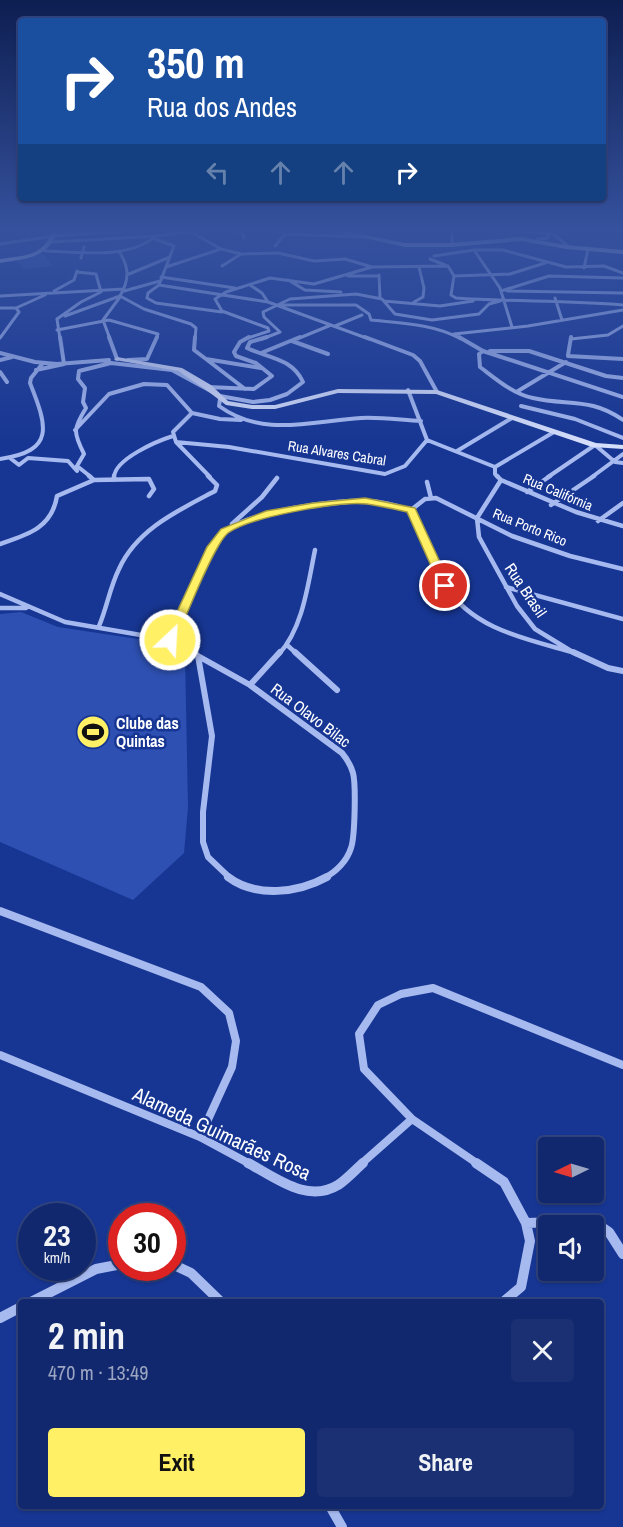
<!DOCTYPE html>
<meta charset="utf-8">
<style>
body{margin:0;font-family:"Archivo Narrow",sans-serif;background:#1a3073;color:#f1f3f6;height:100vh;display:flex;flex-direction:column;font-size:22px;white-space:nowrap}
*{box-sizing:border-box;margin:0}
p{font-size:20px;color:#9ca6c2}
.icon{flex:none;width:33px;height:33px;fill:none;stroke:currentColor;stroke-width:2;stroke-linecap:round;stroke-linejoin:round}
.map{position:relative;flex:1;overflow:hidden}
.drawer{position:absolute;left:18px;top:1299px;width:586px;height:210px;display:flex;flex-direction:column;background:#11286e;border-radius:6px;box-shadow:0 2px 4px #0004,0 0 0 2px #304481}
.drawer>*{flex:none}
.banner{position:absolute;left:18px;top:18px;width:588px;height:183px;border-radius:6px;box-shadow:0 2px 4px #0004,0 0 0 2px #304481;background:#1a4fa0;color:#fff;overflow:hidden}
.needle{width:39px;rotate:265deg}
.controls{position:absolute;left:538px;top:1137px;display:grid;gap:12px}
.controls a{display:grid;place-items:center;width:66px;height:66px;border-radius:6px;background:#11286e;box-shadow:0 2px 4px #0004,0 0 0 2px #304481;font-size:30px}
.speed{position:absolute;left:18px;top:1203px;display:flex;gap:12px;font-size:30px;font-weight:700;text-align:center}
.speed>*{display:grid;place-content:center;width:78px;height:78px;border-radius:50%;background:#11286e;box-shadow:0 2px 4px #0004,0 0 0 2px #304481;line-height:1}
.speed small{font-size:15px;font-weight:400}
.speed .limit{border:9px solid #d22;background:#fff;color:#111}
.pin{position:absolute;display:grid;place-items:center;width:51px;height:51px;color:#fff;margin:-26px;border:3px solid #fff;border-radius:50%;box-shadow:0 2px 6px #0007}
.me{position:absolute;width:66px;margin:-33px;rotate:25deg;stroke-linejoin:round;filter:drop-shadow(0 0 4px #0008)}
.turn{display:flex;align-items:center;gap:21px;height:126px;padding:0 30px;font-size:27px}
.turn .icon{width:78px;height:78px;stroke-width:2.5}
.turn b{display:block;font-size:42px;line-height:51px}
.lanes{display:flex;align-items:center;height:57px;padding:0 30px;background:#0003;justify-content:center;gap:30px;direction:ltr}
.lanes .off{opacity:.35}
.round{display:grid;place-items:center;flex:none;width:63px;height:63px;border-radius:6px;background:#1a3073}
.summary{display:flex;align-items:center;justify-content:space-between;height:102px;padding:0 30px}
h1{font-size:36px;font-weight:800;line-height:45px}
.primary-button{display:flex;gap:12px;margin-top:auto;padding:12px 30px}
.primary-button a{flex:1;height:69px;border-radius:6px;background:#fff066;color:#111;font-size:24px;font-weight:800;line-height:69px;text-align:center}
.primary-button a+a{background:#1a3073;color:#f1f3f6}
.map>svg:first-child{display:block}
.green{fill:#2e50b2}
.lines{fill:none;stroke-linecap:round;stroke-linejoin:round}
.street-far5{stroke:#a7baf0;stroke-width:3}
.street-far4{stroke:#a7baf0;stroke-width:4}
.street-far3{stroke:#a7baf0;stroke-width:4.5}
.street-far2{stroke:#a7baf0;stroke-width:6}
.street-far1{stroke:#a7baf0;stroke-width:8}
.street{stroke:#a7baf0;stroke-width:10}
.secondary{fill:#d5defb;fill-rule:evenodd}
.route{fill:#fff066;stroke:#a69c42;stroke-width:1.5}
.labels{text-anchor:middle;dominant-baseline:central;stroke-width:5;stroke-linejoin:round;paint-order:stroke}
.far-street-label{font-size:14px;fill:#fff;stroke:#173693}
.street-label{font-size:16px;fill:#fff;stroke:#173693}
.poi-label{font-size:16px;font-weight:bold;fill:#fff;stroke:#173693;text-anchor:start}
.near-street-label{font-size:20px;fill:#fff;stroke:#173693}
</style>
<div class="map">
<svg width="623" height="1527" viewBox="0 0 623 1527">
<rect width="100%" height="100%" fill="#173693"/>
<!-- green -->
<path class="green" d="M43,253L52,266L24,269L14,259Z
M21,612L58,627L151,641L185,656L188,807L184,853L133,900L0,842V614Z"/>
<g class="lines">
<!-- street-far5 -->
<path class="street-far5" d="M234,229L243,234L244,238
M274,229L285,234L367,237
M452,229V243
M502,229L553,234L568,246
M193,233L221,249L241,254L278,253L314,261L345,259L372,267
M155,239L174,246L159,285L148,293L147,298L156,303L222,312
M538,239L548,238L547,233
M52,242L157,236L212,229
M0,244L54,236L151,229
M275,246L285,234
M474,250L500,288L512,327
M45,251C79,252 130,260 157,235
M119,251C129,267 130,279 120,296L144,309L191,324L196,328L195,339
M434,256L474,250H503L566,267L604,266L623,273
M81,258L84,247
M430,259L445,265
M222,266L241,254
M448,266L454,276L451,295L456,298C512,302 567,300 623,305
M166,267L221,249
M584,268L588,249
M129,274L170,257
M379,275L380,298
M348,276H379
M454,276L510,274L545,263
M161,277L235,288
M288,280L305,290L341,292
M159,285L268,302L369,339
M250,285L262,293L268,302
M54,291L74,280L77,271
M124,291L160,281
M501,291L549,276L623,278
M507,291L623,293
M0,296L124,289
M555,298L562,320
M384,301L440,306L473,301
M414,302L423,297L424,288L419,267
M279,305H356L369,314L371,320C400,323 435,324 461,339
M0,308H16L19,312L0,338
M16,308L45,295
M65,316L120,296
M57,319L81,302L101,292L96,274L77,272
M57,319L60,339
M103,320L110,339
M103,320L120,297
M335,326L362,315
M57,330L109,320L158,334L156,339
M454,334L528,326L623,310
M245,339L269,331L268,328L222,311L215,299L226,292L270,278L314,284L372,267L448,266
M262,339L280,332L264,317L263,312L290,299L356,294L382,299L395,314L432,320L479,314L489,304L500,301
M297,339L331,325
M571,339L608,335L623,326"/>
<!-- street-far4 -->
<path class="street-far4" d="M109,337L117,359
M195,337L194,350L206,359L261,368
M365,337L413,355L420,361L437,392
M459,337L483,351L623,397
M292,341L328,354
M483,351L479,354L480,367C496,379 513,394 533,398C567,406 591,397 623,420
M490,351H529L606,376L623,378
M0,353L35,362L57,364L109,360
M261,353L300,337
M568,355L571,337
M568,356L623,359
M206,359L245,389
M0,360L12,357
M128,360L147,359L157,337
M36,370L64,364L60,337
M0,372L7,382
M208,387L254,389L272,376L256,363L236,356L234,352L240,342L249,337
M408,390L427,440
M518,391L566,362
M220,399L219,406C263,438 311,421 361,418C381,417 401,420 421,421
M521,406L575,419L623,438
M75,430L109,394L144,384L167,385L192,413
M427,440L495,467
M176,442L229,447L385,474L405,466L427,440
M457,451L512,418
M10,458L19,465L28,458L68,461L77,471
M0,459C56,451 47,426 30,383L31,378L43,363
M495,467V474L498,477
M495,467L554,432
M91,477L77,466L84,454C73,432 73,429 86,408L83,402L85,388L78,379L79,371L111,363L172,370L220,396L253,402L270,400L287,394L303,382C292,358 268,358 247,348L250,342L267,337
M114,477C115,459 157,441 173,436
M210,477L176,442L173,432L192,413L220,419L241,420
M548,477L595,445L615,462L623,463
M592,477L623,454"/>
<!-- street-far3 -->
<path class="street-far3" d="M114,476V480
M497,476L501,480L576,512L623,526
M94,480L149,479L154,489L149,496
M501,480L477,518L479,537L517,606L535,629L576,654
M427,482L431,498
M527,492L550,476
M551,505L594,476
M411,510L425,499L436,498L512,536L570,556L623,569
M598,521L623,503
M232,524L262,497L277,478
M0,544C27,535 52,528 57,496L94,480L89,476
M506,587L623,619
M0,594L65,622L170,640L195,654
M0,608H26
M99,626C107,607 110,587 119,569C137,529 179,510 215,491L217,485L208,476
M170,640C183,611 200,554 223,533C247,511 338,499 370,501C384,502 398,506 411,510C424,534 431,562 445,585C472,629 526,639 572,652
M287,645L297,654
M279,654C303,628 308,584 315,550"/>
<!-- street-far2 -->
<path class="street-far2" d="M192,652L198,656
M295,652L337,690
M573,652L608,668L623,671
M198,656L250,685L342,753C347,759 351,766 353,773C356,784 355,837 351,848C347,861 336,872 324,878
M198,656L212,736L203,812V842L208,857L230,878
M250,685L280,652"/>
<!-- street-far1 -->
<path class="street-far1" d="M228,877C256,898 298,893 327,877
M0,911L201,987L229,1013L236,1041L232,1067L200,1137
M0,1055L200,1137L250,1164
M361,1164L412,1119
M478,1164L412,1119L364,1069L359,1034L378,1005L401,994L433,988L623,1065"/>
<!-- street -->
<path class="street" d="M248,1163C275,1177 307,1204 338,1185C347,1179 355,1170 363,1163
M476,1163L504,1182L526,1223L530,1241L521,1287L503,1302
M526,1223L593,1221L609,1232L623,1254
M172,1264L191,1273L221,1302
M31,1302L96,1269L122,1264
M0,1318L21,1307
M330,1506L342,1527"/>
<!-- secondary -->
<path class="secondary" d="M53,229H59C48,259 28,258 0,263V259C26,255 43,257 53,229Z
M323,229H334L405,243H451L521,237L566,245L623,250V254L566,249L521,241L451,247H405Z
M117,357L182,368L211,385L228,401L252,405H275L338,389L437,390L596,443L623,445V449L592,447L436,394L338,393L275,409H252L226,405L205,389L178,371L115,360L114,359Z"/>
</g>
<!-- sky -->
<linearGradient id="sky" x2="0" y2="1"><stop stop-color="#0d1e51"/><stop offset="0.52" stop-color="#36529e"/><stop offset="1" stop-color="#36529e" stop-opacity="0"/></linearGradient>
<rect width="623" height="443" fill="url(#sky)"/>
<!-- route -->
<path class="route" d="M365,498L415,508L451,586L449,588L445,589L440,586L407,512C394,509 380,506 367,504C340,501 249,517 228,533C214,544 185,619 176,640L174,642H165L164,640L207,547L221,529L266,511L313,503Z"/>
<!-- icons -->
<defs>
<g id="stadium-disc" transform="scale(1.725)"><circle r="9.5" fill="#fff066" stroke="#173693"/><path d="M0-5a6.5 5 0 1 0 0 10a6.5 5 0 1 0 0-10ZM-3.5-1.8h7v3.6h-7Z" fill="#111"/></g>
</defs>
<g fill-rule="evenodd">
<use href="#stadium-disc" x="93" y="732"/>
</g>
<g class="labels">
<!-- far-street labels -->
<g class="far-street-label">
<text transform="translate(337 453) rotate(9)">Rua Alvares Cabral</text>
<text transform="translate(558 492) rotate(23)">Rua Califórnia</text>
<text transform="translate(530 527) rotate(22)">Rua Porto Rico</text>
</g>
<!-- street labels -->
<g class="street-label">
<text transform="translate(526 590) rotate(56)">Rua Brasil</text>
<text transform="translate(311 715) rotate(37)">Rua Olavo Bilac</text>
</g>
<!-- poi labels -->
<g class="poi-label">
<text x="116" y="723">Clube das<tspan x="116" dy="18">Quintas</tspan></text>
</g>
<!-- near-street labels -->
<g class="near-street-label">
<text transform="translate(222 1133) rotate(25)">Alameda Guimarães Rosa</text>
</g>
</g>
</svg>
<div class="controls">
<a><svg class="needle" viewBox="-14 -14 28 28"><path d="M0-13l5 13h-10z" fill="#e53935"/><path d="M0 13l5-13h-10z" fill="#9ca6c2"/></svg></a>
<a><svg class="icon" aria-label="sound" viewBox="0 0 24 24"><path d="M4 9h4l5-4v14l-5-4H4zM17 9q2 3 0 6"/></svg></a>
</div>
<div class="speed"><div>23<small>km/h</small></div><div class="limit">30</div></div>
<div class="pin" style="left:445px;top:586px;background:#d93025"><svg class="icon" aria-label="arrive" viewBox="0 0 24 24"><path d="M6 21V4h12l-3 4 3 4H6"/></svg></div>
<svg class="me" style="left:170px;top:640px" viewBox="-20 -20 40 40"><circle r="17" fill="#fff066" stroke="#fff" stroke-width="3"/><path d="M0-11L8 9 0 5-8 9z" fill="#fff"/></svg>
<div class="banner">
<div class="turn"><svg class="icon" aria-label="right" viewBox="0 0 24 24"><path d="M7 20v-9h11M14 6l5 5-5 5"/></svg><div><b>350 m</b>Rua dos Andes</div></div>
<div class="lanes"><svg class="icon off" aria-label="left" viewBox="0 0 24 24"><path d="M17 20v-9H6M10 6l-5 5 5 5"/></svg><svg class="icon off" aria-label="ahead" viewBox="0 0 24 24"><path d="M12 20V5M6 11l6-6 6 6"/></svg><svg class="icon off" aria-label="ahead" viewBox="0 0 24 24"><path d="M12 20V5M6 11l6-6 6 6"/></svg><svg class="icon" aria-label="right" viewBox="0 0 24 24"><path d="M7 20v-9h11M14 6l5 5-5 5"/></svg></div>
</div>
<section class="drawer">
<div class="summary"><div><h1>2 min</h1><p>470 m · 13:49</p></div><a class="round"><svg class="icon" aria-label="close" viewBox="0 0 24 24"><path d="M6 6l12 12M18 6L6 18"/></svg></a></div>
<div class="primary-button"><a>Exit</a><a>Share</a></div>
</section>
</div>
